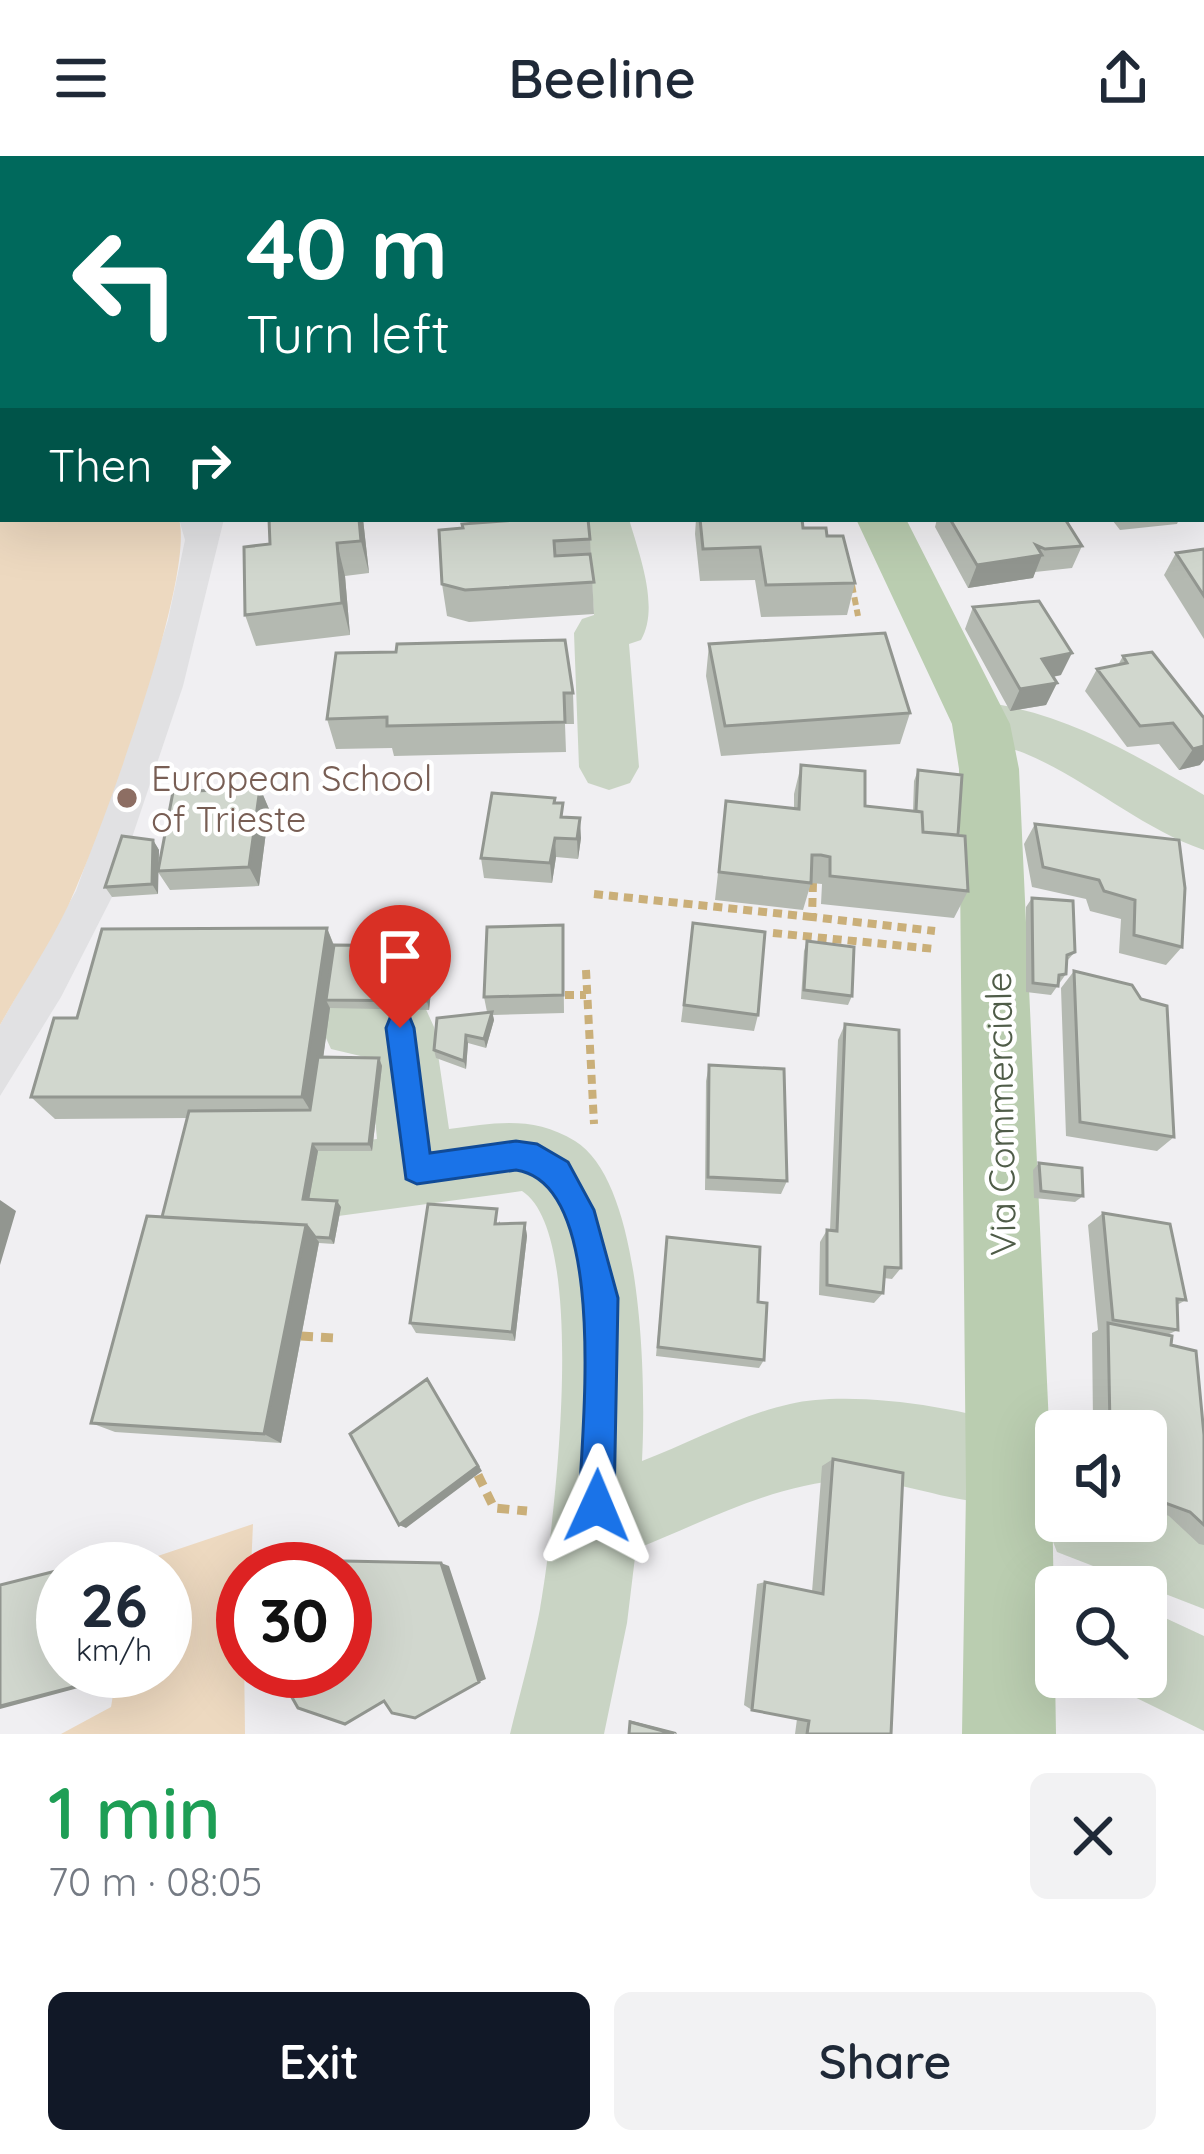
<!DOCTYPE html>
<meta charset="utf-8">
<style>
body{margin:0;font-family:Quicksand,sans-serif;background:#f2f2f3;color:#1f2937;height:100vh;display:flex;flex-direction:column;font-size:45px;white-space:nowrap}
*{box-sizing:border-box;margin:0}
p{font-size:39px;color:#747a83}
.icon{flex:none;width:66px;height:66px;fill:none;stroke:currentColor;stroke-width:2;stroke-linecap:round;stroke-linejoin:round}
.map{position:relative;height:1578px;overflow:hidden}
.drawer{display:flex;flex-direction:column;background:#fff;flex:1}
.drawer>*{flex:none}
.guide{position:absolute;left:0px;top:0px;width:1206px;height:366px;box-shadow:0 12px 48px #0002;background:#00695c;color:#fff;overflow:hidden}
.controls{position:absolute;left:1035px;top:1254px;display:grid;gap:24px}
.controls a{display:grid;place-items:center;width:132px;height:132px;border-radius:18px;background:#fff;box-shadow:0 12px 48px #0002;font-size:60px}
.speed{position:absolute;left:36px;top:1386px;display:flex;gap:24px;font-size:60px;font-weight:700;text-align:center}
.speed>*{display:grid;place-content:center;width:156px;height:156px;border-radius:50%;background:#fff;box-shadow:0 12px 48px #0002;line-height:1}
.speed small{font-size:30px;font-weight:400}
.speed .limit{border:18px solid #d22;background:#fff;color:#111}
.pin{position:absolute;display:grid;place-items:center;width:102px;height:102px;color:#fff;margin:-123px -51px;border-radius:50% 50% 50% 0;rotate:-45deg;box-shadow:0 0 12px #0007}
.pin .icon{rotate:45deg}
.me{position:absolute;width:132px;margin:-66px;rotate:1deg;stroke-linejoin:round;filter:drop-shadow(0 0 9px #0008)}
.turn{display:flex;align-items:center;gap:42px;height:252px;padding:0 48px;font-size:54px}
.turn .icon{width:156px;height:156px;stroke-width:2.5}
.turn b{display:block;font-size:84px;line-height:102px}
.then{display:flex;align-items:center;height:114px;padding:0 48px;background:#0003;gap:24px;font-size:45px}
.round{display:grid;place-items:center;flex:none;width:126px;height:126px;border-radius:18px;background:#f2f2f3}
.summary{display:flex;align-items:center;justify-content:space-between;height:204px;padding:0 48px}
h1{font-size:72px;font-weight:600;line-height:90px;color:#1e9e55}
.button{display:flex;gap:24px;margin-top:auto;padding:24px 48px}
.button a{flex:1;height:138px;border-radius:18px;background:#111827;color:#fff;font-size:48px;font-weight:600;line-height:138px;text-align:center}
.button a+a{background:#f2f2f3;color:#1f2937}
header{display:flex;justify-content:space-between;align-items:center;height:156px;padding:0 48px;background:#fff;font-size:54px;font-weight:600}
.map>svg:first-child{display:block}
.education{fill:#e1e1e3}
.green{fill:#edd9c0}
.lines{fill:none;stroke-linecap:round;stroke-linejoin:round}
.path-far3{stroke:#caaf79;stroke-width:4.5;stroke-dasharray:6 4.5;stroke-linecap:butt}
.path-far2{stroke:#caaf79;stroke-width:6;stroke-dasharray:8 4.5;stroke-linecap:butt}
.path-far1{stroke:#caaf79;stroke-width:8;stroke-dasharray:9 6;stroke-linecap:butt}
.path{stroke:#caaf79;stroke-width:9;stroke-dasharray:12 8;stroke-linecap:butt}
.minor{fill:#c9d4c4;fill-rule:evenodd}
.major{fill:#bacdb0;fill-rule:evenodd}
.wall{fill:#b4b9b1}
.shaded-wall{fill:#929690}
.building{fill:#d1d7ce;stroke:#929690;stroke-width:3}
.route{fill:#1a73e8;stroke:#114b97;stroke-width:3}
.education-dot{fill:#8d6e63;stroke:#fff;stroke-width:4.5}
.labels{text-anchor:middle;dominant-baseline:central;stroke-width:9;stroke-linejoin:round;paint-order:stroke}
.education-label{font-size:36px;fill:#785e54;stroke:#fff;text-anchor:start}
.street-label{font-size:36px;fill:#4f5c48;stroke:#fff}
</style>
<header><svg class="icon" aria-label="menu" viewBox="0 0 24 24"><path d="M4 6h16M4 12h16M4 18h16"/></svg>Beeline<svg class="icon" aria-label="share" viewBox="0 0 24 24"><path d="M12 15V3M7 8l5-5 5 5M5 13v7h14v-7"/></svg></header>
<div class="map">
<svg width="1204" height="1578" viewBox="0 0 1204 1578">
<rect width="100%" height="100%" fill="#f0eff2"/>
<!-- education -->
<path class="education" d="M179,363H224L183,530L112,741L61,841L0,940V869L76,735L127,593L168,464L185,384Z"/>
<!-- green -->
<path class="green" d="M0,296L3,363H179C195,421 104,667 76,732C56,780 25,824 0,869Z
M253,1368L251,1413H243L245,1578H61L111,1551L117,1515H165V1413H133L134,1408Z"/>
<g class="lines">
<!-- path-far3 -->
<path class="path-far3" d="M117,3L124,0"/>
<!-- path-far2 -->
<path class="path-far2" d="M852,429L858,460"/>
<!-- path-far1 -->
<path class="path-far1" d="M813,727L812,761L935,775
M594,738L812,761
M773,777L935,793
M586,814L594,968
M565,839H586"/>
<!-- path -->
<path class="path" d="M301,1180L335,1182
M478,1319L494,1352L527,1355"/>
<!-- minor -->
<path class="minor" d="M364,0H403L405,3H366Z
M863,0H903L905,3H865Z
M1149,0H1187L1188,3H1150Z
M0,108L3,109V135L0,134Z
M579,363H629C639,398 660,451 641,484L629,488L639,611L630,627L609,634L588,627L579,611L574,477L582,463L594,459L591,413Z
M981,546C1064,556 1132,597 1204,639V694C1140,672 1087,623 1024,597C1005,589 981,590 960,584L952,568L960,552Z
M355,840H400L424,849L434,871L449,973C494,967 533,959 575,985C644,1027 646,1232 642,1305C690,1287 740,1259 790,1248C855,1233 975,1253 1037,1278L1049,1308L1037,1338C974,1364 911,1321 847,1324C773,1328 704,1366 636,1393L627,1467L604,1578H510C520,1537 532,1495 540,1453C553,1378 591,1079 522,1035L331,1061L305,1050L294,1025L305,1000L331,989L377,983L369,902L331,893L321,871L331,849Z
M1056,1338V1365H1146V1343L1204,1365V1453L1057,1396L1045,1365Z
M1146,1453L1204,1480V1575L1114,1531L1109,1521H1146Z"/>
<!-- major -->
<path class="major" d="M631,0H669L670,3H632Z
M856,363H906L1010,568L1019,613L1052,1335L1056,1578H962L966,1335L959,613L952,568Z"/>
</g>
<!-- wall -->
<path class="wall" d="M0,0H112L105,3H3V41L0,36Z
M313,0H376L375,1L378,3H313Z
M429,0H541V3H430Z
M669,0H698V2L679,3H670Z
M3,76V112L0,111V78Z
M0,122L3,123V163H0Z
M0,225H3V286H0Z
M269,363H363L369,417L345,420L350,479L256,490L245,459L270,388Z
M696,363H802L803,372L827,380L855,427L847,459L761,461L755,424L700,425L695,378Z
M937,363H1065L1082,390L1072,412L1035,416L1033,422L968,432L935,371Z
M1101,363H1179L1177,368L1120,374L1113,365L1103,366Z
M439,374L590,383L594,458L469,466L447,460L442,428Z
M1204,393V483L1164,419L1176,397Z
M973,451L1061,519L1053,521L1057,527L1046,549L1010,555L965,473Z
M709,488L910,557L900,588L721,600L706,520Z
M396,496L573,537L574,568H565L566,596L394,600L392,592L336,593L327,563Z
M1152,496L1200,609L1179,614L1159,588L1127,591L1085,535L1097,513L1118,509L1123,500Z
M801,609L865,650L913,655L914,625L918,614L958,679L968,735L954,762L821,748L822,728L811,727L803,754L715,744L726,645L794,653V638Z
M260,632L269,653L259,730L170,734L158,716V738L112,741L105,731L153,684L159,694L158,713Z
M555,647L563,661L581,682L578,703L556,701L552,727L484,722L481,702Z
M1035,668L1179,684L1182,791L1166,809L1119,797L1121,763L1090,755L1086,743L1032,731L1024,688Z
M1032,742L1075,796L1066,806V818L1051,839L1026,836V751Z
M693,767L758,859L754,875L681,866Z
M563,769L564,857L493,859L494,864L486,892L468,887L466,913L436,902L434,894L487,856L484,841Z
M327,772L334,789L435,799L429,854L330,852L323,901L379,902L382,910L372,995H318L309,1044L341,1051L334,1088L319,1087L281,1287L115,1276L91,1267L162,1061L187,962L55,963L31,941Z
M807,785L852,840L848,849L801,843L804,795Z
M1074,815L1174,981L1157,995L1066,980L1061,832Z
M845,868L901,1112L892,1123L884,1122L883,1137L874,1147L819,1139L820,1086L827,1074H830L838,884Z
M709,909L787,1025L781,1038L705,1034L706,925Z
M1039,1007L1083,1040L1075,1046L1034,1042L1033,1014Z
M1103,1057L1186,1144L1177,1149L1178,1174L1167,1179L1202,1272L1204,1271V1389L1199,1388L1169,1360L1146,1351V1275H1056V1318L1051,1316L1046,1262L1062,1256L1093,1265L1092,1177L1098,1174L1088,1069Z
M500,1065V1068L525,1067L527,1080L515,1185L416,1177L410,1167Z
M667,1081L758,1146L764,1204L759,1212L656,1200Z
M833,1303L891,1578H795L797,1563L752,1554L744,1549L757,1428L765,1426L812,1436L822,1310Z"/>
<!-- shaded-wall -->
<path class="shaded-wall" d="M81,0H112L105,3H82Z
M785,0H825V3H784Z
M359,363H363L369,417L361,385Z
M337,387L345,420L350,479L342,447Z
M1042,399L1033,422L968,432L977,409Z
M1072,497L1061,519L1031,525L1042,503Z
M1057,527L1046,549L1010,555L1020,533Z
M1204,590V604L1200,609L1179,614L1193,593Z
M260,632L269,653L259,730L249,711Z
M580,662L581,682L578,703L577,683Z
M555,682L556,701L552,727L550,707Z
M153,684L159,694L158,738L152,728Z
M327,772L337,798L326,844L330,852L315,962L302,941Z
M433,790L435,799L429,854L427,845Z
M492,856L494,864L486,892L484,883Z
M466,879L468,887L466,913L464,905Z
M379,902L382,910L372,995L369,988Z
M313,988L318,995L308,1050L303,1043Z
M0,1044L16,1055L0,1109Z
M337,1045L341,1051L334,1088L330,1082Z
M525,1067L527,1080L515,1185L512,1176Z
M306,1069L319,1086L281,1287L264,1278Z
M427,1223L482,1315L406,1372L399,1369Z
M441,1407L449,1410L486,1523L479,1526Z
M60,1414H63V1494H58Z
M73,1515H93V1528L0,1553V1550Z
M629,1564L676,1576L677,1578L630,1566Z"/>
<!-- building -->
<path class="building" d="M0,0H14V3H3V21L0,20Z
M150,0H157L170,3H146Z
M338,0H374L378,3H344Z
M447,0H537L527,3H450Z
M1013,0H1096V3H1020L1013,2Z
M1203,24H1204V76H1203Z
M0,122L3,123V142L0,141Z
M1203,167H1204V235L1203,234Z
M2,224L3,262H0V225Z
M269,363H359L361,385L337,387L342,447L245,459L244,391L270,388Z
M530,363H588L590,383L554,385L555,400L590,398L594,426L465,434L442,428L439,374L463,372L462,368Z
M700,363H802L803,372H826L827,380H843L855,427L766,429L760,391L703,393Z
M950,363H1065L1082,390L1045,393L1036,389L1042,399L977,409Z
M1204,393V440L1176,397Z
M1039,445L1072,497L1042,503L1057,527L1020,533L973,451Z
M885,477L910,557L725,570L709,488Z
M565,484L573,537H564L565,566L387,570V561L327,563L336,497L396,496L397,488Z
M1152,496L1204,562V590L1193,593L1173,567L1140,570L1097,513L1127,507L1123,500Z
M801,609L865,615V650L922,656L923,676L965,680L968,735L830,720V701L821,699H812L811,727L719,716L726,645L799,653Z
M918,614L962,619L958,679L923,676L922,656L916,655Z
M260,632L249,711L158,715L173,636Z
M492,637L555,642L554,647H563L561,661L580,662L577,683L555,682L550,707L481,702Z
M1035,668L1179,684L1185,732L1182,791L1134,779L1135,744L1104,735L1099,724L1043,711Z
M122,680L153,684L152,728L105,731Z
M1032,742L1073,745L1075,796L1067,799L1066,818L1059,819L1058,830L1033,827Z
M693,767L765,776L758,859L684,849Z
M563,769V839L484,841L487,771Z
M327,772L302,941H31L54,862H77L102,773Z
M807,785L854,791L852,840L804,834Z
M334,789L433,790L427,845L326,844Z
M1074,815L1132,829L1141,843L1167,850L1174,981L1080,966Z
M492,856L484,883L466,879L464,905L434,894L437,862Z
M845,868L899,874L901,1112L885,1111L883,1137L827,1129V1074L837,1075Z
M318,901L379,902L369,988H313L303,1043L337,1045L330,1082L315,1081L306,1069L162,1061L189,955L310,954Z
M709,909L784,913L787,1025L708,1021Z
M1039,1007L1082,1012L1083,1040L1041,1035Z
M428,1048L497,1053L495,1068L525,1067L512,1176L410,1167Z
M1103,1057L1170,1068L1186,1144L1177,1143L1178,1174L1113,1164Z
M147,1060L306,1069L264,1278L91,1267Z
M667,1081L760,1091L758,1146L767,1147L764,1204L658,1191Z
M1108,1167L1172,1180L1171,1189L1196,1195L1204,1279V1369L1190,1356L1146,1340V1275H1063L1062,1256L1110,1270Z
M427,1223L478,1310L399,1369L350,1278Z
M833,1303L903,1317L891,1578H807L809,1565L752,1554L765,1426L823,1438Z
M294,1404L441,1407L479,1526L415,1562L392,1557L384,1545L345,1568L298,1552L277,1515H345V1413H280Z
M60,1414L58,1494L63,1492V1515H73V1531L0,1550V1429Z
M630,1566L674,1578H629Z"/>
<!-- route -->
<path class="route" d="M400,859L410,862L414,872L430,997L516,985L537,988L568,1006L594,1054L618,1142L614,1350L609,1363L597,1368L584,1363L579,1350C581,1280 611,1028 516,1014L417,1028L406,1023L386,872L390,862Z"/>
<!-- markers -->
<circle class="education-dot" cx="127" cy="642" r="12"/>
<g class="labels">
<!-- education labels -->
<g class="education-label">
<text x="151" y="621">European School<tspan x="151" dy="41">of Trieste</tspan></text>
</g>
<!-- street labels -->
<g class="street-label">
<text transform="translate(1000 958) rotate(-91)">Via Commerciale</text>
</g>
</g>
</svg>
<div class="controls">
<a><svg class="icon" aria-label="sound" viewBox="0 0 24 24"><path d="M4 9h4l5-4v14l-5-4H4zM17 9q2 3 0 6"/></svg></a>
<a><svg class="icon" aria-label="search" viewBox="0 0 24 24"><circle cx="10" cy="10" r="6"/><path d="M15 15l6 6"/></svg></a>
</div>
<div class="speed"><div>26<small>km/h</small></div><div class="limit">30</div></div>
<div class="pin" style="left:400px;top:872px;background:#d93025"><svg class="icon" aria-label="arrive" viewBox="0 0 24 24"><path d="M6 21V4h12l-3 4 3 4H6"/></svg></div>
<svg class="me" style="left:597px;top:1350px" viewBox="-20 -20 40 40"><path d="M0-17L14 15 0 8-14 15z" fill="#1a73e8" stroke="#fff" stroke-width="4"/></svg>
<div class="guide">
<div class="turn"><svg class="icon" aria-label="left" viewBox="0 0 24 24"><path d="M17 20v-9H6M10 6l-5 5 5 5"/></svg><div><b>40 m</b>Turn left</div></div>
<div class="then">Then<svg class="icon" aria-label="right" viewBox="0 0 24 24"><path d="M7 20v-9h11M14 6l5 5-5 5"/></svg></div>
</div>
</div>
<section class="drawer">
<div class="summary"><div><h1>1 min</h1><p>70 m · 08:05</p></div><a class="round"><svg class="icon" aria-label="close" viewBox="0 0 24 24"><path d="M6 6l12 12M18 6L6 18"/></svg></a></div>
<div class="button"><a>Exit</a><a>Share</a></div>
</section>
